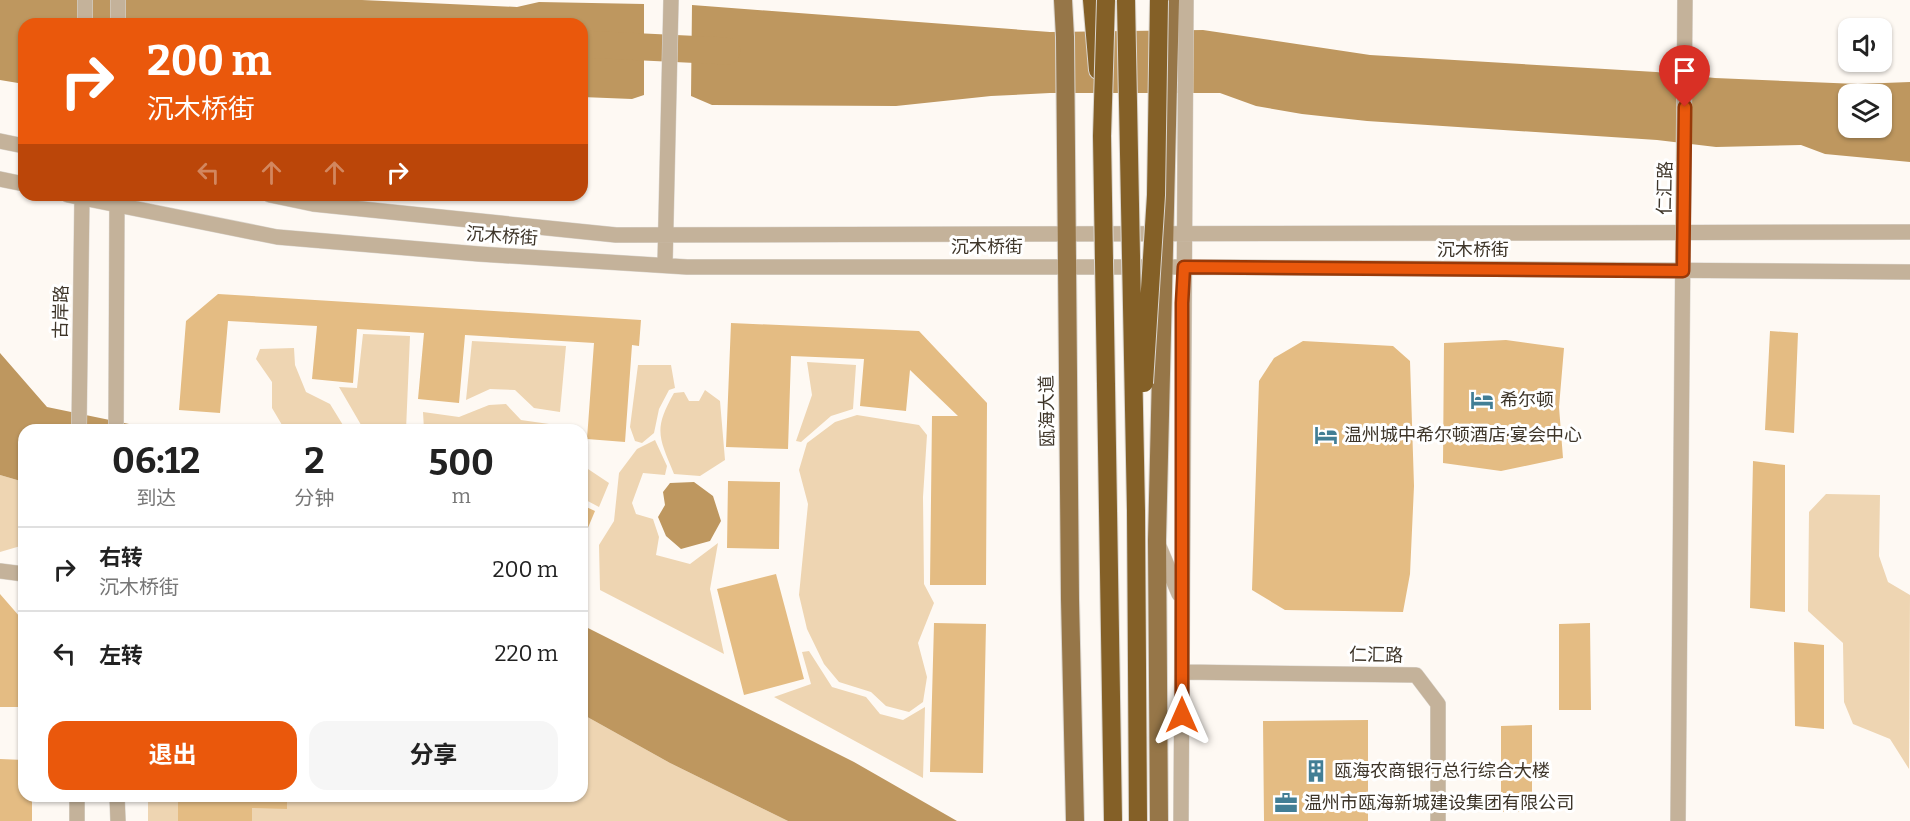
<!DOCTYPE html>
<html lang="zh">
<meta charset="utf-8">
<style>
body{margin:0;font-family:Bitter,"Noto Sans SC",serif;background:#f6f6f6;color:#222;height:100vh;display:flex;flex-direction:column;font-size:22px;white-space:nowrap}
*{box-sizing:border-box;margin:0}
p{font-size:20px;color:#767676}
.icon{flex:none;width:33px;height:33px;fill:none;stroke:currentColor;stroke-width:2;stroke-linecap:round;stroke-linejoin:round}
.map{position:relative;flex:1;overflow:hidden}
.details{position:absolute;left:18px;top:424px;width:570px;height:378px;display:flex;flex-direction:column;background:#fff;border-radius:18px;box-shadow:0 2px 4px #0004}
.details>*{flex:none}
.guide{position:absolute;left:18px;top:18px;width:570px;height:183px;border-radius:18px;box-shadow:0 2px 4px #0004;background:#ea580c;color:#fff;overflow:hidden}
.buttons{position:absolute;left:1838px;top:18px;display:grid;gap:12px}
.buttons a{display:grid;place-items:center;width:54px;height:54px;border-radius:12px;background:#fff;box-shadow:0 2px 4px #0004;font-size:30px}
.pin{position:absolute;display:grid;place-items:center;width:51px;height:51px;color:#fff;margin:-62px -26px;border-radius:50% 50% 50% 0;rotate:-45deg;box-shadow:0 0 6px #0007}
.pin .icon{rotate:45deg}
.me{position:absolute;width:66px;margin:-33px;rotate:0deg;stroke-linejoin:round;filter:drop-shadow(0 0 4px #0008)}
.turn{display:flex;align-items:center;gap:21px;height:126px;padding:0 30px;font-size:27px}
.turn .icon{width:78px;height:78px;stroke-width:2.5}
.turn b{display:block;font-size:42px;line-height:51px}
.lanes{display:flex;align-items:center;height:57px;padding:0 30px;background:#0003;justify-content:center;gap:30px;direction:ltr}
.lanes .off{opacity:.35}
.eta{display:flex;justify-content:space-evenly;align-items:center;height:102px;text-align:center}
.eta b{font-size:36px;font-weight:700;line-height:42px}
.button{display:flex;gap:12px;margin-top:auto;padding:12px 30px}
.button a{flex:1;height:69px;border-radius:18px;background:#ea580c;color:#fff;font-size:24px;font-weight:700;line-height:69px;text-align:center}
.button a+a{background:#f6f6f6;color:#222}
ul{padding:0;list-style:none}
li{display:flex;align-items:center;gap:18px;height:84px;padding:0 30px;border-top:2px solid #e0e0e0}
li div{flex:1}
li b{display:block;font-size:22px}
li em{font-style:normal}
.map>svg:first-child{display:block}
.green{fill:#eed5b2}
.water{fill:#be975f;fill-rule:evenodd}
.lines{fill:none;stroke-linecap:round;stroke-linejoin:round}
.river{stroke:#be975f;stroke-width:27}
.building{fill:#e4bc83}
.minor-casing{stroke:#dbd6cf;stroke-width:16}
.major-casing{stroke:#dbd6cf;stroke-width:20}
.highway-casing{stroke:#dbd6cf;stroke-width:20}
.minor{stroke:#c4b29a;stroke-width:15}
.major{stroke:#967648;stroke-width:18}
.highway{stroke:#846027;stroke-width:18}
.highway-bridge-casing{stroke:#dbd6cf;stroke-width:20;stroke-linecap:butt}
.highway-bridge{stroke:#846027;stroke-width:18}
.route-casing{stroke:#983908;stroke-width:15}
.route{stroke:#ea580c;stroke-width:10}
.labels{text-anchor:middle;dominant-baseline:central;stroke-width:6;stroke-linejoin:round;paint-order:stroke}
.street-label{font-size:18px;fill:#3e3529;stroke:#fff}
.poi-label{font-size:18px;fill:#3e3529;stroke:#fff;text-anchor:start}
</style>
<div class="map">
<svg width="1910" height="821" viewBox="0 0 1910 821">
<rect width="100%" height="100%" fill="#fef9f3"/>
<!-- green -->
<path class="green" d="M363,334L410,336L406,430H364L339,387L357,388Z
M472,341L566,346L560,412L534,408L515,390L490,389L466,400Z
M294,348L295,365L306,392L330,404L346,430H285L272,408V382L256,359L260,349Z
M807,362L856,365L853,409L831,416L801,442L796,441L812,395Z
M638,365H671L675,388L669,390L659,409L654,433L642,443L635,441L630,427Z
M705,390L720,401L725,460L700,476L674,474C659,437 653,430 674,393L684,392L689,401H699Z
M506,404L521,420L549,424L554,430H424L423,412L459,417L489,405Z
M857,415L919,425L927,435L923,497L924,584L934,603L918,643L927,677L923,702L909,712L886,706L871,692L839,682L824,664L807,629L799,595L808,504L799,470L807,443L835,422Z
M655,440L667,466L665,475L643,473L632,503L636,514L653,519L659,537L656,555L690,564L718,543L710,589L724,654L600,590L599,545L614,521L619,473L637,449Z
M582,465L609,483L599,507L582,498Z
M0,475L24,482V545L0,552Z
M1826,494L1880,495L1879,556L1888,582L1910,595L1909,769L1890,739L1853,724L1844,702L1843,643L1808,611L1809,512Z
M809,651L832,687L866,697L880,714L903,720L925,707L923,778L774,697L811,684L802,652Z
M582,714L670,763L788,821H148V797L582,796Z"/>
<!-- water -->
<path class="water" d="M0,0H362L517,7L539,2L644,4V95L632,99L582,97V24H24V84L0,80Z
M692,5L1050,32L1203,30L1370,55L1656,72L1715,78L1858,84L1910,82V162L1825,154L1801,145L1716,147L1657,140L1367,121L1302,114L1256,106L1220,93H1050L991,96L896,106L712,105L691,96ZM1848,94H1881V128H1848Z
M0,353L47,407L158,430L166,424L189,430H24V482L0,475Z
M694,482L713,496L721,521L710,541L681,549L666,536L658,517L665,505L663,492L670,483Z
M582,625L854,762L957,821H788L670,763L582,714Z"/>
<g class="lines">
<!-- river -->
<path class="river" d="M582,44L727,51"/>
</g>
<!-- building -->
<path class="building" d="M218,294L641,320L639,346L632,345L625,442L587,439L594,343L465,335L459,403L418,399L424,333L357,329L353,383L312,379L317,326L228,321L220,413L179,410L186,321Z
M731,323L919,331L987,403L986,585H930L932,416H958L910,370L906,411L860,406L864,359L791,356L788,449L726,447Z
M1770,331L1798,333L1794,433L1765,430Z
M1506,340L1564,348L1559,407L1563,458L1501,471L1443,463L1444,343Z
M1303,341L1393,346L1410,361L1414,486L1410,574L1403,612L1285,610L1252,590L1259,381L1274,358Z
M1753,461L1785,465V612L1750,608Z
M728,481L780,482L779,549L727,548Z
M582,505L595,511L582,542Z
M776,574L804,679L744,695L717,589Z
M0,594L20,617L18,707H0Z
M934,623L986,624L983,773L930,772Z
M1590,623L1591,710H1559V624Z
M1794,642L1824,645V729L1795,726Z
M1368,720V821H1264L1263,721Z
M1532,725V812H1501V726Z
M0,759L24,760V796H32V821H0Z
M178,796H287V809L252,808V821H178Z"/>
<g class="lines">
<!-- minor casing -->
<g class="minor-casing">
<path id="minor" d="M85,24V0
M118,24V0
M0,141L24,146
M0,179L24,184
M68,195L277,237L479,254L687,267H1184L1910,272
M270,195L313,204L616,235L1910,232
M665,264L671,0
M79,430L82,195
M116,430L117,195
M1158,544L1179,594
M0,571L24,574
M1182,672L1416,675L1438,704V821
M117,796L118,821
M77,821V796
M1181,821L1186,0
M1678,821L1685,0"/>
</g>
<!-- major casing -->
<g class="major-casing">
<path id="major" d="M1063,0L1065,37L1070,599L1075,821
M1159,821L1157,540L1170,0"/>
</g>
<!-- highway casing -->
<g class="highway-casing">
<path id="highway" d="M1092,0L1098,70"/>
</g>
<!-- minor -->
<use href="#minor" class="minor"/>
<!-- major -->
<use href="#major" class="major"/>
<!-- highway -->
<use href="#highway" class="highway"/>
<!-- highway-bridge casing -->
<g class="highway-bridge-casing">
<path id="highway-bridge" d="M1106,0L1102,136L1113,821
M1126,0L1136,511L1138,821
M1144,383L1156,195L1159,0"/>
</g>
<!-- highway-bridge -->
<use href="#highway-bridge" class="highway-bridge"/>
</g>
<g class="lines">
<!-- route casing -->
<g class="route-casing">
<path id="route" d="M1182,715V303L1184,267L1683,271L1685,107"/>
</g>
<!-- route -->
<use href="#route" class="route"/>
</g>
<!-- icons -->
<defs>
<g id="hotel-bare" transform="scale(1.8)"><path d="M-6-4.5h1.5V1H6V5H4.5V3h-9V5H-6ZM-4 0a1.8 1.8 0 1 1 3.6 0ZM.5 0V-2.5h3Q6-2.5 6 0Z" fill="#427e95" stroke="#fff" stroke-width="2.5" paint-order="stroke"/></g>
<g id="building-bare" transform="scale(1.8)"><path d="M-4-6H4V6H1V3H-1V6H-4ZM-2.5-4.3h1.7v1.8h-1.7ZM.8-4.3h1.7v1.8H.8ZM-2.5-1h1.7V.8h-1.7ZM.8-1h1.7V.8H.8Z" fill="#427e95" stroke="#fff" stroke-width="2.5" paint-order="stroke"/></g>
<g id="office-bare" transform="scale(1.8)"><path d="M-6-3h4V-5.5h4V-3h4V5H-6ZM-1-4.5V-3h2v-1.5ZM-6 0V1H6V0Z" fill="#427e95" stroke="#fff" stroke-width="2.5" paint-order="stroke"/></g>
</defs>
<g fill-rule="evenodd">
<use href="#hotel-bare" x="1482" y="400"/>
<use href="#hotel-bare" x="1326" y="435"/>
<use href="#building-bare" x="1316" y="771"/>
<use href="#office-bare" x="1286" y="803"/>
</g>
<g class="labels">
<!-- street labels -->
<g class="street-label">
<text transform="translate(1665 188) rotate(-89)">仁汇路</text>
<text transform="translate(502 236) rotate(4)">沉木桥街</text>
<text x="987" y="247">沉木桥街</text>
<text x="1473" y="250">沉木桥街</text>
<text transform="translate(61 312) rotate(-89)">古岸路</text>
<text transform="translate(1047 411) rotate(-91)">瓯海大道</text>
<text transform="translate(1376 655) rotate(1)">仁汇路</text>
</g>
<!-- poi labels -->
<g class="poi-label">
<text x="1500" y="400">希尔顿</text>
<text x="1344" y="435">温州城中希尔顿酒店·宴会中心</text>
<text x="1334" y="771">瓯海农商银行总行综合大楼</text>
<text x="1304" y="803">温州市瓯海新城建设集团有限公司</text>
</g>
</g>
</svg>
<div class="buttons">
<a><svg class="icon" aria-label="sound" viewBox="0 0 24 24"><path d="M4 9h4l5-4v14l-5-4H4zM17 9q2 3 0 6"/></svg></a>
<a><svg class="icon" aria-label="layers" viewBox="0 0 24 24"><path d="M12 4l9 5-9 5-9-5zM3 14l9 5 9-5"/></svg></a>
</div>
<div class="pin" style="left:1685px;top:107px;background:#d93025"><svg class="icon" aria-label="arrive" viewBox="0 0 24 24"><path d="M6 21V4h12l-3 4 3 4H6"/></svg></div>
<svg class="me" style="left:1182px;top:715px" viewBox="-20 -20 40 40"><path d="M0-17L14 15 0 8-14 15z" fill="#ea580c" stroke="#fff" stroke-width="4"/></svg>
<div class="guide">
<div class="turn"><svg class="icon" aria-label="right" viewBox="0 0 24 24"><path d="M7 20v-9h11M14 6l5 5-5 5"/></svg><div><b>200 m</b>沉木桥街</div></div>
<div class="lanes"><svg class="icon off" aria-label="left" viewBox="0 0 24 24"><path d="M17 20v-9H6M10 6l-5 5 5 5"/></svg><svg class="icon off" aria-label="ahead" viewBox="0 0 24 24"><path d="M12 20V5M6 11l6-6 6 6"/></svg><svg class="icon off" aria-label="ahead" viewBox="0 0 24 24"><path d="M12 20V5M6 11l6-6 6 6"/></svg><svg class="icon" aria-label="right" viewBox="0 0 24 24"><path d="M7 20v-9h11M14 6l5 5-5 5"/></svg></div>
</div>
<section class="details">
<div class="eta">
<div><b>06:12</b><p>到达</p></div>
<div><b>2</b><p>分钟</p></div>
<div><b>500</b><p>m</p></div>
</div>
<ul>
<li><svg class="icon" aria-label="right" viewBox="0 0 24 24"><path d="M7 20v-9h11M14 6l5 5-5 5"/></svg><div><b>右转</b><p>沉木桥街</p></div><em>200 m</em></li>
<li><svg class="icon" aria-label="left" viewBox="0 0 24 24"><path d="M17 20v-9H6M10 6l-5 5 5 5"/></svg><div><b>左转</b></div><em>220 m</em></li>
</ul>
<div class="button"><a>退出</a><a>分享</a></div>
</section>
</div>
